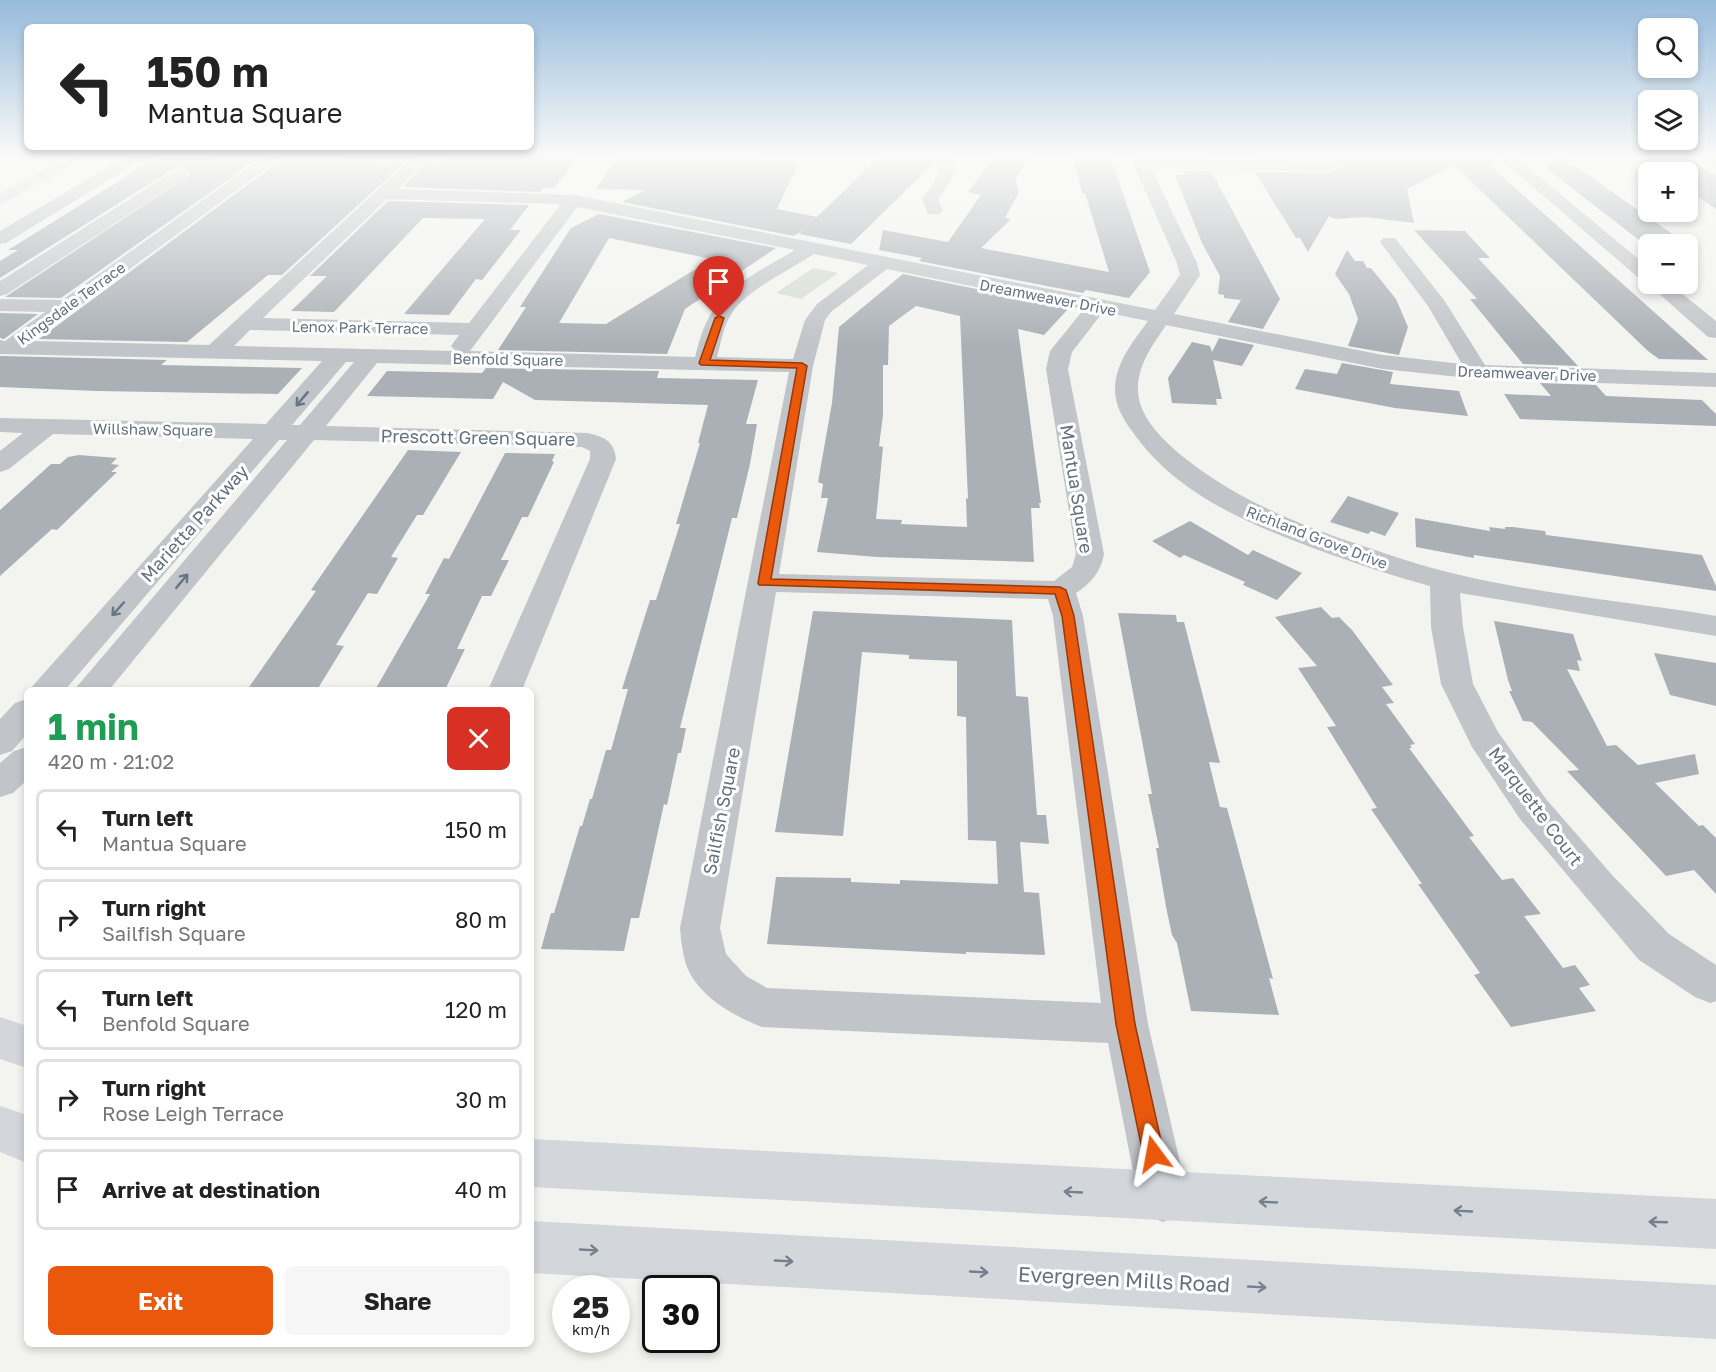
<!DOCTYPE html>
<meta charset="utf-8">
<style>
body{margin:0;font-family:"Golos Text",sans-serif;background:#f6f6f6;color:#222;height:100vh;display:flex;flex-direction:column;font-size:22px;white-space:nowrap}
*{box-sizing:border-box;margin:0}
p{font-size:20px;color:#767676}
.icon{flex:none;width:33px;height:33px;fill:none;stroke:currentColor;stroke-width:2;stroke-linecap:round;stroke-linejoin:round}
.map{position:relative;flex:1;overflow:hidden}
.drawer{position:absolute;left:24px;top:687px;width:510px;height:660px;display:flex;flex-direction:column;background:#fff;border-radius:9px;box-shadow:0 3px 9px #0003}
.drawer>*{flex:none}
.hud{position:absolute;left:24px;top:24px;width:510px;height:126px;border-radius:9px;box-shadow:0 3px 9px #0003;background:#fff;color:#222;overflow:hidden}
.fabs{position:absolute;left:1638px;top:18px;display:grid;gap:12px}
.fabs a{display:grid;place-items:center;width:60px;height:60px;border-radius:9px;background:#fff;box-shadow:0 3px 9px #0003;font-size:30px}
.speed{position:absolute;left:552px;top:1275px;display:flex;gap:12px;font-size:30px;font-weight:700;text-align:center}
.speed>*{display:grid;place-content:center;width:78px;height:78px;border-radius:50%;background:#fff;box-shadow:0 3px 9px #0003;line-height:1}
.speed small{font-size:15px;font-weight:400}
.speed .limit{border:3px solid #111;border-radius:9px;background:#fff;color:#111}
.pin{position:absolute;display:grid;place-items:center;width:51px;height:51px;color:#fff;margin:-62px -26px;border-radius:50% 50% 50% 0;rotate:-45deg;box-shadow:0 0 6px #0007}
.pin .icon{rotate:45deg}
.me{position:absolute;width:66px;margin:-33px;rotate:347deg;stroke-linejoin:round;filter:drop-shadow(0 0 4px #0008)}
.turn{display:flex;align-items:center;gap:21px;height:126px;padding:0 24px;font-size:27px}
.turn .icon{width:78px;height:78px;stroke-width:2.5}
.turn b{display:block;font-size:42px;line-height:51px}
.round{display:grid;place-items:center;flex:none;width:63px;height:63px;border-radius:9px;background:#f6f6f6}
.overview{display:flex;align-items:center;justify-content:space-between;height:102px;padding:0 24px}
h1{font-size:36px;font-weight:700;line-height:45px;color:#1e9e55}
.primary-button{display:flex;gap:12px;margin-top:auto;padding:12px 24px}
.primary-button a{flex:1;height:69px;border-radius:9px;background:#ea580c;color:#fff;font-size:24px;font-weight:700;line-height:69px;text-align:center}
.primary-button a+a{background:#f6f6f6;color:#222}
ul{padding:0;list-style:none}
li{display:flex;align-items:center;gap:18px;height:81px;margin:0 12px 9px;padding:0 12px;border:3px solid #e0e0e0;border-radius:9px}
li div{flex:1}
li b{display:block;font-size:22px}
li em{font-style:normal}
.map>svg:first-child{display:block}
.green{fill:#d4dbd1}
.building{fill:#aab0b6;fill-rule:evenodd}
.lines{fill:none;stroke-linecap:round;stroke-linejoin:round}
.minor{fill:#c1c4c8;fill-rule:evenodd}
.major{fill:#d3d7db;fill-rule:evenodd}
.oneway{stroke:#687585}
.oneway2{stroke:#74808e}
.route{fill:#ea580c;stroke:#983908;stroke-width:1.5}
.labels{text-anchor:middle;dominant-baseline:central;stroke-width:6;stroke-linejoin:round;paint-order:stroke}
.far-street-label{font-size:15px;fill:#637181;stroke:#fff}
.street-label{font-size:18px;fill:#637181;stroke:#fff}
.near-street-label{font-size:21px;fill:#637181;stroke:#fff}
</style>
<div class="map">
<svg width="1716" height="1372" viewBox="0 0 1716 1372">
<rect width="100%" height="100%" fill="#f3f4f0"/>
<!-- green -->
<path class="green" d="M813,268L838,273L801,299L776,293Z"/>
<!-- building -->
<path class="building" d="M452,154H582L554,188H543L540,192L403,187L426,163H439Z
M620,154H699L799,162L777,209L817,217L878,158L929,154L934,163L851,244L799,234L805,229L794,236L622,202L645,190L596,189Z
M996,154H1032L1015,179L1019,192L1005,218L1011,219L981,248L1109,272L1085,193H1082L1073,156H1107L1111,159L1150,272L1129,298L1086,290L1083,293L919,261L922,258L879,250L883,230L948,242L981,195L968,192Z
M1243,154L1493,155L1495,157L1488,164L1708,360L1659,359L1648,351L1454,165L1407,189L1414,223L1365,217L1335,219L1329,216L1308,252L1300,238H1296L1255,172L1331,173L1341,165L1331,159L1246,157Z
M1558,154L1678,238H1675L1681,244H1648V247L1546,168Z
M1637,154H1681L1716,176V209L1688,190V172H1662Z
M161,158L256,160L61,298L5,297L190,175L189,172L181,167L173,169L0,278V261L18,250H8L151,161Z
M281,160L404,163L282,275H268L187,342L39,339Z
M1183,171H1211L1280,299L1263,329L1228,322L1241,300L1224,298V295L1218,294L1220,276L1202,243L1175,175H1185Z
M388,201L529,205L510,230H521L482,280L476,279L449,315L404,314L485,219L423,218L334,312L291,311L327,276H310Z
M599,214L776,248L685,309L667,354L498,350L526,307H520L571,228ZM609,238L712,259L606,324L559,323Z
M1414,230L1465,231L1490,258H1478L1578,366L1523,364L1470,299H1477Z
M1347,250L1355,261H1363L1367,268H1371L1396,299L1408,327L1399,355L1348,346L1358,319L1349,294L1335,274Z
M903,274L1069,308L1044,335L1018,329L1041,503H1039L1040,508H1031L1034,562L877,557L817,552L828,498H821L823,484L818,482L832,403L839,327ZM916,306L960,316L968,499L966,498L967,527L901,524L902,520L876,519L883,447L879,446L883,415V365H888L889,326Z
M0,313L38,314L4,339L0,338Z
M1219,338L1254,345L1242,366L1213,360L1222,399H1216L1217,405L1172,403L1168,378L1192,342L1210,346L1212,352Z
M0,356L167,360L161,365L302,368L278,394L97,391L0,387Z
M1342,363L1393,372L1390,384L1459,391L1468,416L1395,408L1295,389L1305,369L1337,374Z
M486,368L659,371L657,378L758,380L746,424H757L750,464L737,518H732L680,728H686L681,753H678L667,805L664,804L639,918H631L624,951L541,949L551,913H554L580,826H582L590,799H592L606,750H611L628,689H622L650,600H656L680,524H676L700,443H698L708,405L535,400L503,382L493,399L367,396L387,371L482,373Z
M1540,383L1596,385L1606,396L1702,400L1716,414V426L1520,419L1504,394L1551,396Z
M408,450L461,452L423,515H417L391,557L398,558L377,594L368,593L336,645L344,646L317,690H247L316,591L311,590Z
M505,453L555,454L552,461L554,462L528,517H522L501,560H509L491,596H482L457,649H465L445,690H375L430,594H425L444,558L449,559Z
M79,455L117,458L111,464L119,465L111,472H117L57,530L52,529L0,576V510L51,464H60L68,457Z
M1348,496L1399,513L1385,536L1371,531L1368,534L1330,522Z
M1415,518L1490,531L1489,527L1505,529V527H1513L1545,531L1546,535L1702,555L1716,586V591L1474,555V558L1416,547Z
M1190,521L1248,555L1253,550L1302,573L1277,600L1243,585L1245,582L1184,555L1180,558L1152,541Z
M1321,607L1332,618L1339,617L1352,630L1393,685L1382,687L1394,703L1386,704L1415,744L1410,745L1412,748H1409L1474,836L1469,837L1502,880L1513,878L1541,914L1524,916L1563,968L1575,965L1590,985L1579,988L1596,1011L1511,1027L1474,975L1480,973L1418,884H1422L1371,809L1377,808L1327,727L1336,726L1298,668L1317,666L1275,617Z
M813,611L1012,620L1016,696L1028,697L1037,815H1046L1049,844L1020,842L1024,892L1039,893L1045,955L966,952V954L767,944L776,877L851,878V882L900,884V880L998,884L996,841L968,840L966,717L957,716V661L909,659V655L862,652L843,836L775,832Z
M1118,613L1176,615L1177,622H1184L1220,763L1209,762L1220,807L1227,808L1273,979L1269,978L1279,1015L1191,1011L1177,943L1172,935L1166,907L1156,848H1159L1148,794H1152Z
M1494,621L1573,634L1582,661L1577,660L1580,671L1567,669L1607,746L1616,745L1638,765L1695,754L1699,774L1655,783L1699,826L1703,825L1716,838V894L1694,870L1666,876L1567,771L1579,770L1532,722L1523,721L1509,691H1512L1508,680Z
M1654,653L1716,663V706L1670,695Z"/>
<g class="lines">
<!-- minor -->
<path class="minor" d="M136,154H162L159,157L138,162L6,243L0,244V231L127,156Z
M268,154H286L32,341L209,345L408,162L404,160L350,159L345,157L342,154H418L424,163L398,189L574,195L1155,310L1180,275L1177,263L1129,154H1145L1147,158L1331,161L1339,166L1331,171L1151,168L1197,263L1200,275L1174,314L1383,355L1462,364L1428,306L1380,242L1383,238H1395L1444,300L1485,365L1716,373V387L1478,379L1383,369L1166,325C1153,345 1137,365 1138,391C1139,419 1166,443 1186,459C1233,496 1284,518 1339,538C1381,552 1423,567 1464,576C1547,595 1632,602 1716,616V636L1460,593L1463,627L1473,684L1498,732L1546,799L1613,876L1669,934L1716,965V1001L1710,1003L1695,997L1639,960L1520,819L1472,747L1441,684L1431,627L1430,586C1393,576 1357,564 1321,551C1251,525 1176,495 1132,431C1123,419 1115,405 1115,390C1115,363 1133,342 1148,321L1103,312L1072,352L1068,369L1104,554C1101,572 1091,583 1076,593L1083,616L1148,1024L1188,1197L1181,1215L1163,1222L1145,1215L1138,1197L1108,1043L762,1027C733,1016 694,994 685,961C682,950 681,939 680,928L789,372L377,363L326,426L587,433C604,437 614,440 616,459L522,690H488L590,459V451L582,447L314,440L109,690H74L287,440H279L65,690H29L253,439L53,434L9,469L0,472V451L23,433L0,432V418L266,424L322,361L0,354V340L5,341L45,312L0,311V299L62,300ZM387,199L561,204L469,323L263,318ZM577,207L795,250C767,267 730,284 712,312C703,326 699,342 695,357L467,351H470ZM814,254L868,265L817,304L805,320L793,359L717,357C721,343 723,326 732,313C748,289 790,270 814,254ZM887,269L1084,309L1050,351L1046,369L1076,554L1072,567L1054,581L779,574L813,366L825,320L831,312ZM250,330L459,335L451,346L456,351L234,346ZM346,362H354L300,425H292ZM776,592L1048,599L1053,616L1101,1003L767,988L746,976L726,954L720,928Z
M931,154H947L955,164L956,172L938,200L943,210L940,214H928L922,200C934,180 946,175 931,154Z
M1495,154H1512L1648,267V282L1641,280Z
M1697,154H1715L1716,166Z
M180,169L188,174L186,177L7,294L0,296V281L174,171Z
M1648,284H1670L1716,321V338L1708,337Z
M27,699V734L12,751L0,755V719L15,703Z
M27,747V780L13,793L0,797V763L14,751Z"/>
<!-- major -->
<path class="major" d="M72,154H91L0,205V193Z
M0,1017L27,1026V1068L0,1059Z
M0,1106L27,1115V1163L0,1152Z
M531,1139L1716,1199V1249L531,1187Z
M531,1221L1716,1285V1339L531,1273Z"/>
</g>
<!-- one-way arrows -->
<defs><path id="oneway-shaft" d="M-6 0H5M1.5-3L5.5 0L1.5 3" fill="none" stroke-width="1.6" stroke-linecap="round" stroke-linejoin="round" transform="scale(1.5)"/></defs>
<g class="oneway">
<use href="#oneway-shaft" transform="translate(302 399) rotate(130)"/>
<use href="#oneway-shaft" transform="translate(182 581) rotate(-50)"/>
<use href="#oneway-shaft" transform="translate(118 609) rotate(132)"/>
</g>
<g class="oneway2">
<use href="#oneway-shaft" transform="translate(1073 1192) rotate(-177)"/>
<use href="#oneway-shaft" transform="translate(1268 1202) rotate(-177)"/>
<use href="#oneway-shaft" transform="translate(1463 1211) rotate(-177)"/>
<use href="#oneway-shaft" transform="translate(1658 1222) rotate(-178)"/>
<use href="#oneway-shaft" transform="translate(589 1250) rotate(3)"/>
<use href="#oneway-shaft" transform="translate(784 1261) rotate(3)"/>
<use href="#oneway-shaft" transform="translate(979 1272) rotate(3)"/>
<use href="#oneway-shaft" transform="translate(1257 1287) rotate(3)"/>
</g>
<!-- sky -->
<linearGradient id="sky" x2="0" y2="1"><stop stop-color="#96bbdc"/><stop offset="0.45" stop-color="#fafaf8"/><stop offset="1" stop-color="#fafaf8" stop-opacity="0"/></linearGradient>
<rect width="1716" height="346" fill="url(#sky)"/>
<!-- route -->
<path class="route" d="M719,316L724,318L710,360L802,363L807,366L771,579L1060,587L1066,590L1074,616L1135,1024L1164,1154L1161,1161L1154,1164L1146,1161L1143,1154L1116,1024L1062,616L1055,594L759,585L758,583L797,368L701,365L699,363L715,318Z"/>
<g class="labels">
<!-- far-street labels -->
<g class="far-street-label">
<text transform="translate(1048 297) rotate(11)">Dreamweaver Drive</text>
<text transform="translate(71 303) rotate(-36)">Kingsdale Terrace</text>
<text transform="translate(360 327) rotate(1)">Lenox Park Terrace</text>
<text transform="translate(508 359) rotate(1)">Benfold Square</text>
<text transform="translate(1527 373) rotate(2)">Dreamweaver Drive</text>
<text transform="translate(153 429) rotate(1)">Willshaw Square</text>
<text transform="translate(1317 537) rotate(21)">Richland Grove Drive</text>
</g>
<!-- street labels -->
<g class="street-label">
<text transform="translate(478 437) rotate(1)">Prescott Green Square</text>
<text transform="translate(1077 489) rotate(81)">Mantua Square</text>
<text transform="translate(194 523) rotate(-48)">Marietta Parkway</text>
<text transform="translate(1536 806) rotate(53)">Marquette Court</text>
<text transform="translate(721 811) rotate(-79)">Sailfish Square</text>
</g>
<!-- near-street labels -->
<g class="near-street-label">
<text transform="translate(1124 1279) rotate(3)">Evergreen Mills Road</text>
</g>
</g>
</svg>
<div class="fabs">
<a><svg class="icon" aria-label="search" viewBox="0 0 24 24"><circle cx="10" cy="10" r="6"/><path d="M15 15l6 6"/></svg></a>
<a><svg class="icon" aria-label="layers" viewBox="0 0 24 24"><path d="M12 4l9 5-9 5-9-5zM3 14l9 5 9-5"/></svg></a>
<a>+</a>
<a>−</a>
</div>
<div class="speed"><div>25<small>km/h</small></div><div class="limit">30</div></div>
<div class="pin" style="left:719px;top:318px;background:#d93025"><svg class="icon" aria-label="arrive" viewBox="0 0 24 24"><path d="M6 21V4h12l-3 4 3 4H6"/></svg></div>
<svg class="me" style="left:1154px;top:1154px" viewBox="-20 -20 40 40"><path d="M0-17L14 15 0 8-14 15z" fill="#ea580c" stroke="#fff" stroke-width="4"/></svg>
<div class="hud">
<div class="turn"><svg class="icon" aria-label="left" viewBox="0 0 24 24"><path d="M17 20v-9H6M10 6l-5 5 5 5"/></svg><div><b>150 m</b>Mantua Square</div></div>
</div>
<section class="drawer">
<div class="overview"><div><h1>1 min</h1><p>420 m · 21:02</p></div><a class="round" style="background:#d93025;color:#fff"><svg class="icon" aria-label="close" viewBox="0 0 24 24"><path d="M6 6l12 12M18 6L6 18"/></svg></a></div>
<ul>
<li><svg class="icon" aria-label="left" viewBox="0 0 24 24"><path d="M17 20v-9H6M10 6l-5 5 5 5"/></svg><div><b>Turn left</b><p>Mantua Square</p></div><em>150 m</em></li>
<li><svg class="icon" aria-label="right" viewBox="0 0 24 24"><path d="M7 20v-9h11M14 6l5 5-5 5"/></svg><div><b>Turn right</b><p>Sailfish Square</p></div><em>80 m</em></li>
<li><svg class="icon" aria-label="left" viewBox="0 0 24 24"><path d="M17 20v-9H6M10 6l-5 5 5 5"/></svg><div><b>Turn left</b><p>Benfold Square</p></div><em>120 m</em></li>
<li><svg class="icon" aria-label="right" viewBox="0 0 24 24"><path d="M7 20v-9h11M14 6l5 5-5 5"/></svg><div><b>Turn right</b><p>Rose Leigh Terrace</p></div><em>30 m</em></li>
<li><svg class="icon" aria-label="arrive" viewBox="0 0 24 24"><path d="M6 21V4h12l-3 4 3 4H6"/></svg><div><b>Arrive at destination</b></div><em>40 m</em></li>
</ul>
<div class="primary-button"><a>Exit</a><a>Share</a></div>
</section>
</div>
